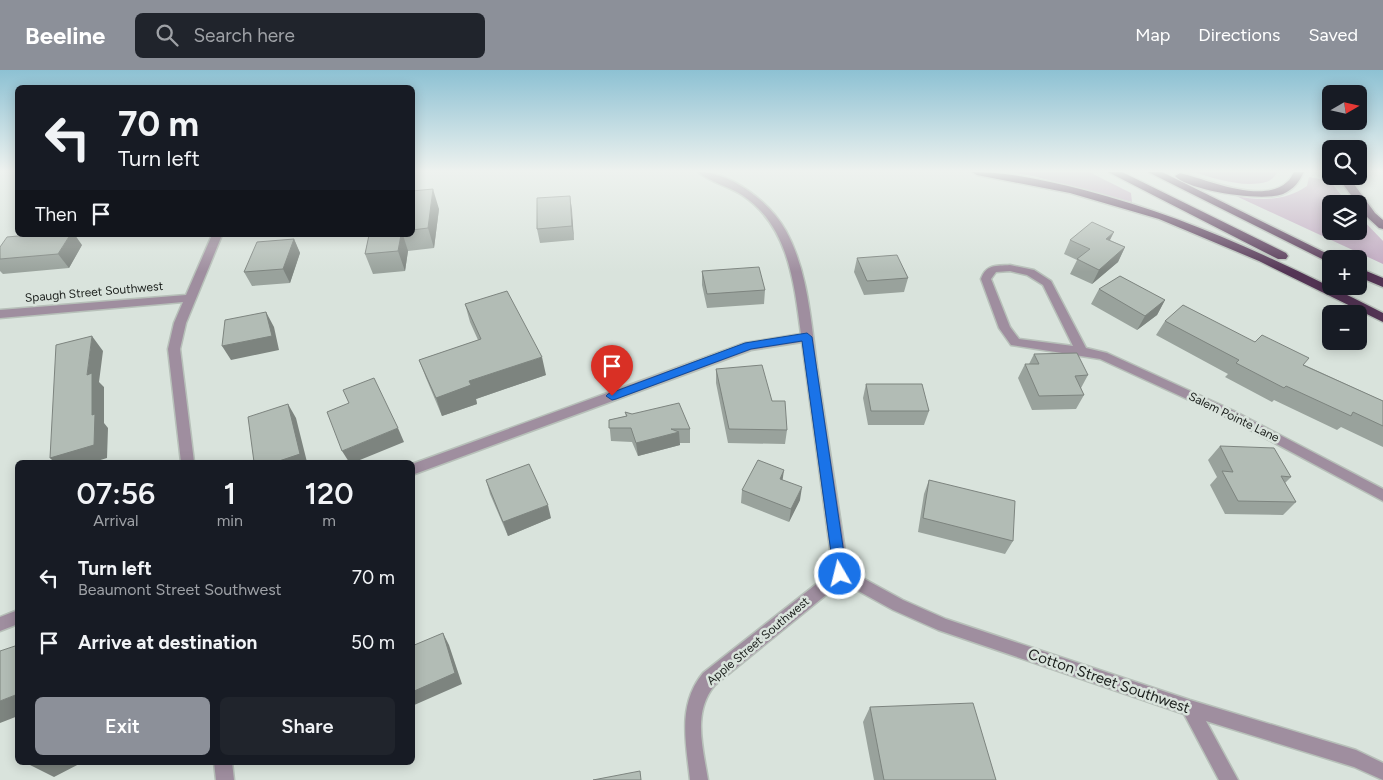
<!DOCTYPE html>
<meta charset="utf-8">
<style>
body{margin:0;font-family:Figtree,sans-serif;background:#20242c;color:#f1f3f6;height:100vh;display:flex;flex-direction:column;font-size:19px;white-space:nowrap}
*{box-sizing:border-box;margin:0}
p{font-size:16px;color:#9ea1a6}
.icon{flex:none;width:28px;height:28px;fill:none;stroke:currentColor;stroke-width:2;stroke-linecap:round;stroke-linejoin:round}
.map{position:relative;flex:1;overflow:hidden}
.panel{position:absolute;left:15px;top:390px;width:400px;height:305px;display:flex;flex-direction:column;background:#171b24;border-radius:8px;box-shadow:0 2px 12px #0003}
.panel>*{flex:none}
.banner{position:absolute;left:15px;top:15px;width:400px;height:152px;border-radius:8px;box-shadow:0 2px 12px #0003;background:#171b24;color:#f1f3f6;overflow:hidden}
.needle{width:32px;rotate:81deg}
.fabs{position:absolute;left:1322px;top:15px;display:grid;gap:10px}
.fabs a{display:grid;place-items:center;width:45px;height:45px;border-radius:8px;background:#171b24;box-shadow:0 2px 12px #0003;font-size:25px}
.pin{position:absolute;display:grid;place-items:center;width:42px;height:42px;color:#fff;margin:-51px -21px;border-radius:50% 50% 50% 0;rotate:-45deg;box-shadow:0 0 5px #0007}
.pin .icon{rotate:45deg}
.me{position:absolute;width:55px;margin:-28px;rotate:352deg;stroke-linejoin:round;filter:drop-shadow(0 0 4px #0008)}
.turn{display:flex;align-items:center;gap:18px;height:105px;padding:0 20px;font-size:22px}
.turn .icon{width:65px;height:65px;stroke-width:2.5}
.turn b{display:block;font-size:35px;line-height:42px}
.then{display:flex;align-items:center;height:48px;padding:0 20px;background:#0003;gap:10px;font-size:19px}
.eta{display:flex;justify-content:space-evenly;align-items:center;height:85px;text-align:center}
.eta b{font-size:30px;font-weight:600;line-height:35px}
.button{display:flex;gap:10px;margin-top:auto;padding:10px 20px}
.button a{flex:1;height:58px;border-radius:8px;background:#8c9099;color:#fff;font-size:20px;font-weight:600;line-height:58px;text-align:center}
.button a+a{background:#20242c;color:#f1f3f6}
ul{padding:0;list-style:none}
li{display:flex;align-items:center;gap:15px;height:65px;padding:0 20px}
li div{flex:1}
li b{display:block;font-size:19px}
li em{font-style:normal}
header{display:flex;align-items:center;gap:30px;box-sizing:border-box;height:70px;padding:0 25px;background:#8c9099;color:#fff}
header strong{font-size:24px}
nav{display:flex;gap:28px;margin-inline-start:auto;font-size:18px}
.search{width:350px;height:45px;background:#20242c;display:flex;align-items:center;gap:12px;box-sizing:border-box;padding:0 18px;border-radius:8px;color:#9ea1a6;font-size:19px}
.map>svg:first-child{display:block}
.green{fill:#c0a8c0}
.lines{fill:none;stroke-linecap:round;stroke-linejoin:round}
.minor-casing{stroke:#b7c0b9;stroke-width:3}
.motorway-casing{stroke:#b7c0b9;stroke-width:3}
.minor{fill:#9f8e9f;fill-rule:evenodd}
.motorway{fill:#533454;fill-rule:evenodd}
.wall{fill:#99a29c}
.shaded-wall{fill:#7d847f}
.building{fill:#b2bcb5;stroke:#7d847f}
.route{fill:#1a73e8;stroke:#114b97}
.labels{text-anchor:middle;dominant-baseline:central;stroke-width:5;stroke-linejoin:round;paint-order:stroke}
.street-label{font-size:12px;fill:#1a1e1b;stroke:#d9e3dc}
.near-street-label{font-size:15px;fill:#1a1e1b;stroke:#d9e3dc}
</style>
<header>
<strong>Beeline</strong>
<div class="search"><svg class="icon" aria-label="search" viewBox="0 0 24 24"><circle cx="10" cy="10" r="6"/><path d="M15 15l6 6"/></svg>Search here</div>
<nav><a>Map</a><a>Directions</a><a>Saved</a></nav>
</header>
<div class="map">
<svg width="1383" height="710" viewBox="0 0 1383 710">
<rect width="100%" height="100%" fill="#d9e3dc"/>
<!-- green -->
<path class="green" d="M1009,102H1089L1131,123L1132,132L1033,106Z
M1194,102H1278C1275,106 1271,111 1266,112C1243,118 1216,109 1194,102Z
M1309,107L1330,111L1348,134H1331V161H1359V146L1383,171V194L1236,126C1260,131 1286,131 1307,116Z"/>
<g class="lines">
<!-- minor casing -->
<g class="minor-casing">
<path id="minor" d="M698,102C731,102 770,132 786,161C808,201 811,252 817,297C827,365 838,433 848,500L903,530L946,549L1190,630L1356,680L1383,693V710L1354,697L1206,651L1238,710H1219L1184,644L938,560L893,540L842,512L715,615C692,642 703,678 708,710H690C686,672 677,635 703,603L833,501L802,272L751,280L412,405V394L745,273L801,264C794,213 789,156 742,125C728,116 710,112 698,102Z
M212,165H222L186,253L180,279L194,392H181L168,279L174,253L183,232L0,248V240L186,225Z
M1010,195L1034,200L1051,211L1086,278L1107,283L1234,341L1383,419V431L1226,347L1100,289L1011,275L999,258L981,209C986,194 996,196 1010,195ZM1010,201L1027,205L1043,215L1073,276L1019,269L1010,257L991,209L996,202Z
M18,540V554L0,561V547Z
M214,692H232L234,710H216Z"/>
</g>
<!-- motorway casing -->
<g class="motorway-casing">
<path id="motorway" d="M972,102C1010,102 1047,111 1084,120C1190,147 1286,194 1383,243V252L1259,191L1159,149L1070,123L977,105Z
M1108,102H1122L1286,183L1288,186L1286,189H1278Z
M1148,102H1162L1338,189H1331V193L1328,192Z
M1294,102H1304C1299,112 1294,119 1283,124C1263,132 1189,121 1175,106L1180,103C1206,109 1263,135 1287,112C1290,110 1292,105 1294,102Z
M1337,106H1348L1375,143L1383,150V159L1379,158L1367,147Z
M1359,198L1383,208V217L1359,207Z"/>
</g>
<!-- minor -->
<use href="#minor" class="minor"/>
<!-- motorway -->
<use href="#motorway" class="motorway"/>
</g>
<!-- wall -->
<path class="wall" d="M412,121L439,139L434,178L408,181L405,201L373,204L365,184L369,165H412Z
M570,126L574,170L540,173L537,159Z
M294,169L300,183L290,213L252,216L244,202Z
M1070,170H1110L1125,177L1118,192L1092,214L1070,204L1077,190L1064,184Z
M82,175L69,198L3,204L0,201V189Z
M857,188L908,208L904,222L864,225L854,202Z
M702,201L765,220L764,234L707,238L702,215Z
M1099,219L1165,230L1157,245L1137,260L1091,234Z
M465,234L546,305L476,329L477,334L442,346L426,308L419,290L478,270L470,252Z
M1165,251L1255,272L1383,331V377L1341,357L1337,360L1274,330L1272,332L1225,307L1228,304L1156,265Z
M1034,284L1088,305L1081,318L1084,325L1076,339L1032,340L1018,308L1025,294H1029Z
M716,299L772,331L787,360L785,374L728,373L716,313Z
M866,314L929,341L924,355H868L863,328Z
M625,342L632,344L690,359V373H680V375L638,386L632,372L611,371L609,350L626,346Z
M1220,376L1291,407L1285,413L1296,432L1283,445L1225,444L1210,415L1217,407L1208,390Z
M486,410L551,448L508,466L490,424Z
M783,410L800,430L789,452L741,433L742,420Z
M929,410L1013,471L1005,484L918,462L924,424Z
M870,637L996,710H874L863,652Z"/>
<!-- shaded-wall -->
<path class="shaded-wall" d="M433,119L439,139L434,178L428,158Z
M570,126L572,140L574,170L572,156Z
M1114,162L1107,176L1106,169Z
M70,165H75L82,175L69,198L58,184Z
M401,165H403L408,181L405,201L398,181Z
M294,169L300,183L290,213L283,199Z
M1125,177L1118,192L1092,214L1099,200Z
M1165,230L1157,245L1137,260L1145,246Z
M266,242L274,257L279,280L231,290L222,276Z
M92,266L103,281L99,312L104,317V353L108,358L107,388L94,392H54L50,388L92,345L87,305Z
M542,287L546,305L476,329L477,334L442,346L436,328L469,311Z
M288,334L296,348L307,392H276Z
M398,358L404,372L355,392H349L342,381Z
M679,362L680,375L638,386L636,373Z
M784,400L782,414L780,409Z
M802,417L800,430L789,452L791,439Z
M548,435L551,448L508,466L503,452Z
M443,563L449,575L462,614L412,636V622Z
M18,624V646L0,653V631Z
M36,692H83L54,707L30,695Z"/>
<!-- building -->
<path class="building" d="M433,119L428,158L412,160V121Z
M570,126L572,156L537,159V128Z
M1092,152L1114,162L1106,169L1125,177L1099,200L1077,189L1090,179L1070,170Z
M29,165H70L58,184L0,189V177L7,167Z
M369,165H401L398,181L365,184Z
M294,169L283,199L244,202L257,172Z
M897,185L908,208L867,211L857,188Z
M759,197L765,220L707,224L702,201Z
M1120,206L1165,230L1145,246L1099,219Z
M507,221L542,287L469,311L471,315L436,328L419,290L481,269L465,234Z
M1183,235L1255,272L1262,265L1309,288L1303,295L1383,331V356L1353,342L1351,346L1286,316L1284,318L1236,293L1239,290L1165,251Z
M266,242L272,266L222,276L225,250Z
M92,266L87,305L92,303V345L95,344L94,375L50,388L56,275Z
M1077,283L1088,305L1075,306L1084,325L1039,326L1025,294H1039L1034,284Z
M762,295L772,331H785L787,360L729,359L716,299Z
M374,308L398,358L342,381L327,342L349,333L343,320Z
M866,314H922L929,341H871Z
M679,333L690,359H671L679,362L636,373L631,358H609V350L627,346L625,342L632,344Z
M288,334L300,384L276,392H254L248,347Z
M1220,376L1274,378L1291,407L1281,406L1296,432L1238,431L1222,401L1233,402Z
M758,390L784,400L780,409L802,417L791,439L742,420Z
M529,394L548,435L503,452L486,410Z
M929,410L1015,431L1013,471L923,448Z
M443,563L455,603L412,622V576Z
M18,575V624L0,631V581Z
M973,633L996,710H884L870,637Z
M640,701L641,710H593Z"/>
<!-- sky -->
<linearGradient id="sky" x2="0" y2="1"><stop stop-color="#8dc1d3"/><stop offset="0.5" stop-color="#eef2ef"/><stop offset="1" stop-color="#eef2ef" stop-opacity="0"/></linearGradient>
<rect width="1383" height="202" fill="url(#sky)"/>
<!-- route -->
<path class="route" d="M807,263L812,267L847,504L845,508L840,510L836,508L834,504L802,271L751,279L616,329L612,330L606,326L608,324L745,273Z"/>
<g class="labels">
<!-- street labels -->
<g class="street-label">
<text transform="translate(94 222) rotate(-5)">Spaugh Street Southwest</text>
<text transform="translate(1234 347) rotate(26)">Salem Pointe Lane</text>
<text transform="translate(758 571) rotate(-40)">Apple Street Southwest</text>
</g>
<!-- near-street labels -->
<g class="near-street-label">
<text transform="translate(1109 611) rotate(19)">Cotton Street Southwest</text>
</g>
</g>
</svg>
<div class="fabs">
<a><svg class="needle" viewBox="-14 -14 28 28"><path d="M0-13l5 13h-10z" fill="#e53935"/><path d="M0 13l5-13h-10z" fill="#9ea1a6"/></svg></a>
<a><svg class="icon" aria-label="search" viewBox="0 0 24 24"><circle cx="10" cy="10" r="6"/><path d="M15 15l6 6"/></svg></a>
<a><svg class="icon" aria-label="layers" viewBox="0 0 24 24"><path d="M12 4l9 5-9 5-9-5zM3 14l9 5 9-5"/></svg></a>
<a>+</a>
<a>−</a>
</div>
<div class="pin" style="left:612px;top:326px;background:#d93025"><svg class="icon" aria-label="arrive" viewBox="0 0 24 24"><path d="M6 21V4h12l-3 4 3 4H6"/></svg></div>
<svg class="me" style="left:840px;top:504px" viewBox="-20 -20 40 40"><circle r="17" fill="#1a73e8" stroke="#fff" stroke-width="3"/><path d="M0-11L8 9 0 5-8 9z" fill="#fff"/></svg>
<div class="banner">
<div class="turn"><svg class="icon" aria-label="left" viewBox="0 0 24 24"><path d="M17 20v-9H6M10 6l-5 5 5 5"/></svg><div><b>70 m</b>Turn left</div></div>
<div class="then">Then<svg class="icon" aria-label="arrive" viewBox="0 0 24 24"><path d="M6 21V4h12l-3 4 3 4H6"/></svg></div>
</div>
<section class="panel">
<div class="eta">
<div><b>07:56</b><p>Arrival</p></div>
<div><b>1</b><p>min</p></div>
<div><b>120</b><p>m</p></div>
</div>
<ul>
<li><svg class="icon" aria-label="left" viewBox="0 0 24 24"><path d="M17 20v-9H6M10 6l-5 5 5 5"/></svg><div><b>Turn left</b><p>Beaumont Street Southwest</p></div><em>70 m</em></li>
<li><svg class="icon" aria-label="arrive" viewBox="0 0 24 24"><path d="M6 21V4h12l-3 4 3 4H6"/></svg><div><b>Arrive at destination</b></div><em>50 m</em></li>
</ul>
<div class="button"><a>Exit</a><a>Share</a></div>
</section>
</div>
